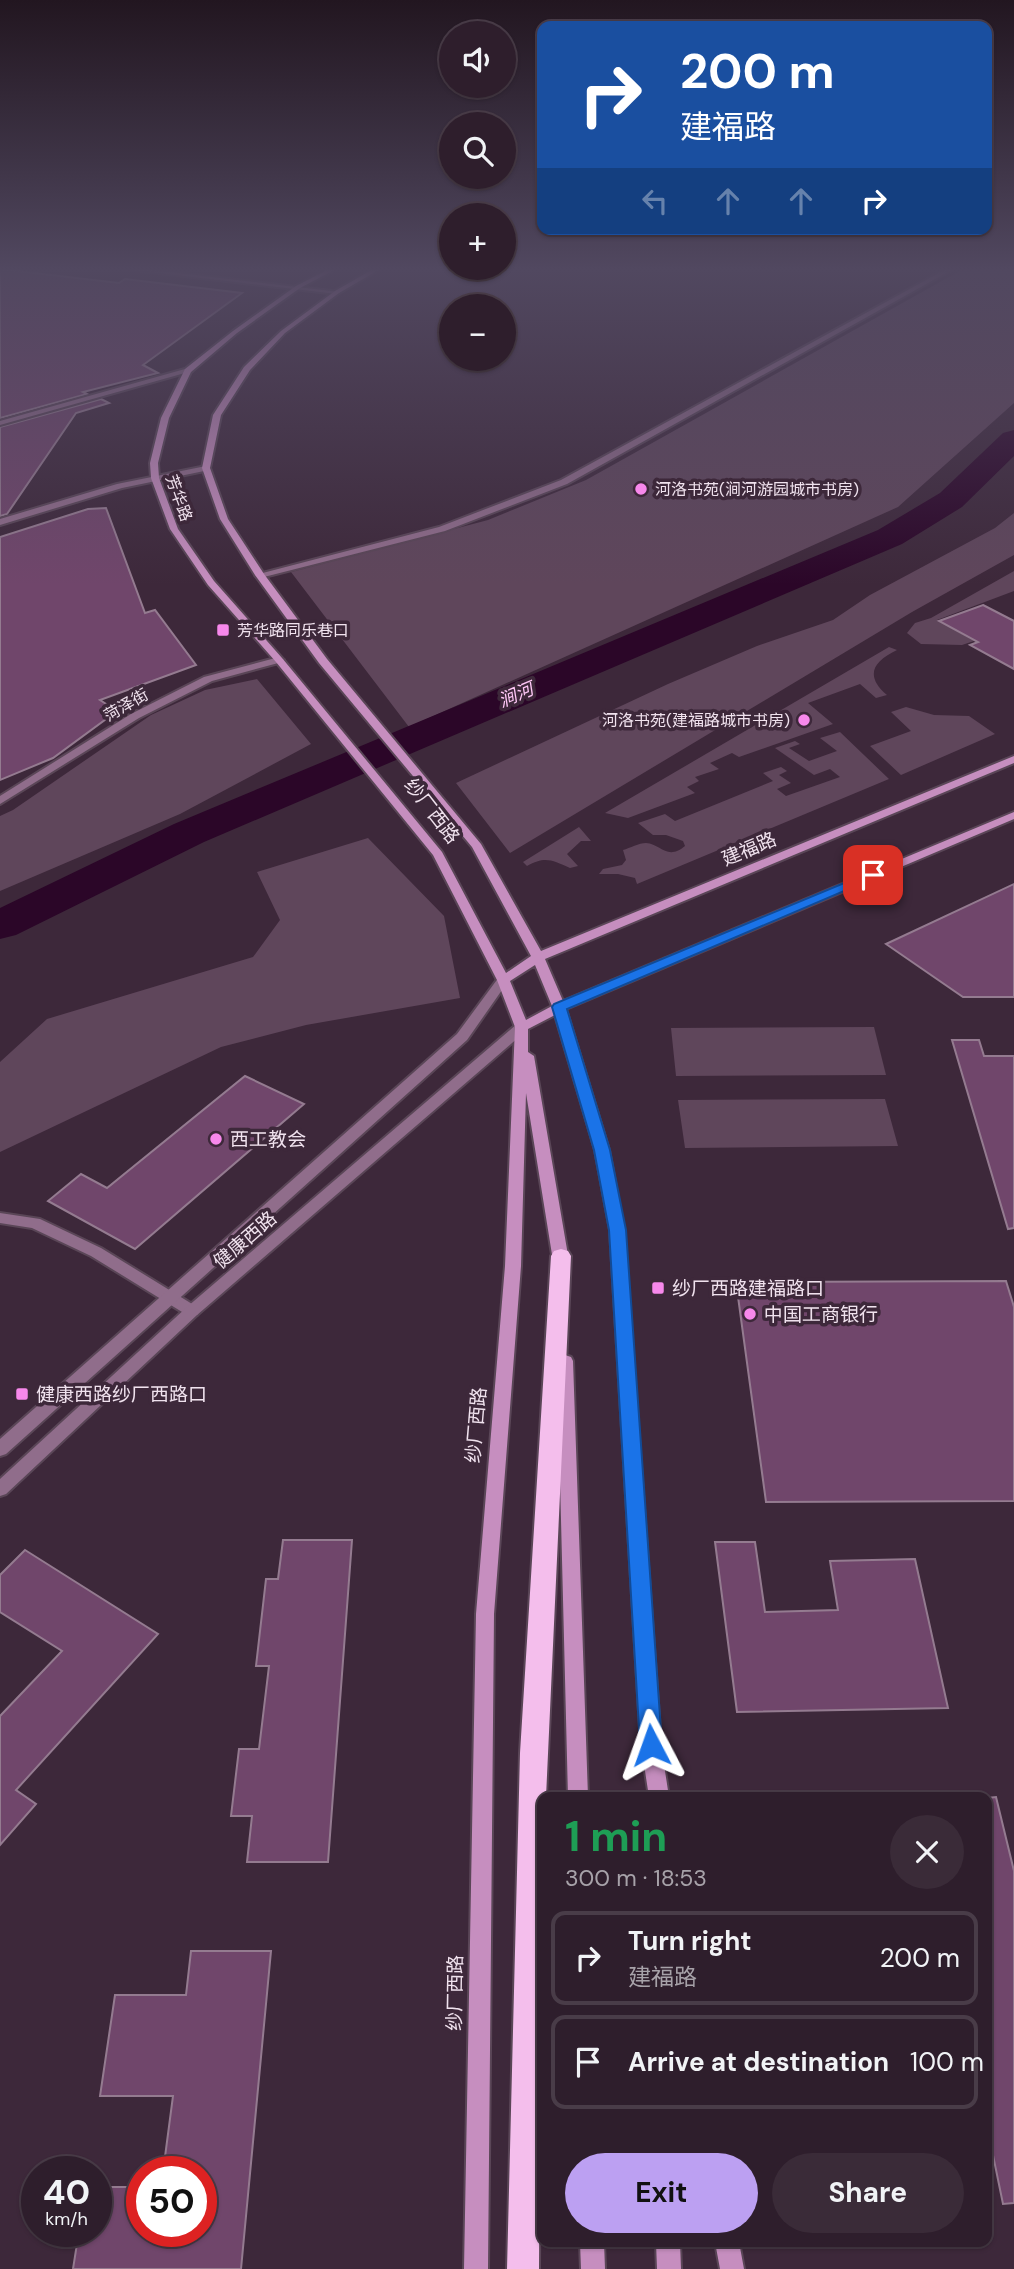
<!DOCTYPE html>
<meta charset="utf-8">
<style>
body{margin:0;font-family:"DM Sans","Noto Sans SC",sans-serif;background:#3a2b38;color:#f1f3f6;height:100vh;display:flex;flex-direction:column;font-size:26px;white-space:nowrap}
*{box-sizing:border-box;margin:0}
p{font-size:23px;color:#a7a2a9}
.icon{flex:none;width:38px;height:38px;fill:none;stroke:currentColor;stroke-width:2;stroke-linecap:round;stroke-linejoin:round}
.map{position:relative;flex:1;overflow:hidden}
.sheet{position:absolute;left:537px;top:1792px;width:455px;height:455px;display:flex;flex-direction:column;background:#2e1e2c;border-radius:14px;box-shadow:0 2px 5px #0004,0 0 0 2px #493c48}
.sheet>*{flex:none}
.guide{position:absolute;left:537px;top:21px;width:455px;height:214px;border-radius:14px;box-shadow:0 2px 5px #0004,0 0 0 2px #493c48;background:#1a4fa0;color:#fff;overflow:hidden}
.buttons{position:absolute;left:439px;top:21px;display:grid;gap:14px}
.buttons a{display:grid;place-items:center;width:77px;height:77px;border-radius:50%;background:#2e1e2c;box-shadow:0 2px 5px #0004,0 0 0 2px #493c48;font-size:35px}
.speed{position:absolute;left:21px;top:2156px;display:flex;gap:14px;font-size:35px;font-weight:700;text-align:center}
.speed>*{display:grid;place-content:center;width:91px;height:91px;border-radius:50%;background:#2e1e2c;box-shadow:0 2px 5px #0004,0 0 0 2px #493c48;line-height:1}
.speed small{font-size:18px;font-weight:400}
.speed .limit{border:10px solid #d22;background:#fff;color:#111}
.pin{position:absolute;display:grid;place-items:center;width:60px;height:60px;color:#fff;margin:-30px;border-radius:14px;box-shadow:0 4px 10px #0006}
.me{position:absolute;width:77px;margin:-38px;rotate:356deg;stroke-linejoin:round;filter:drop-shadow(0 0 5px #0008)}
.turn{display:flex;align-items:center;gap:24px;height:147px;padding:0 28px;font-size:32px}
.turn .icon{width:91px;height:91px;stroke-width:2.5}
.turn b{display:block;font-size:49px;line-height:60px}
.lanes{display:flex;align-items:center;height:66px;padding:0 28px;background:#0003;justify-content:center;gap:35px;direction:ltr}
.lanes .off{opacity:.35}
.round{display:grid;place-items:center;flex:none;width:74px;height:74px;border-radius:37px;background:#3a2b38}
.head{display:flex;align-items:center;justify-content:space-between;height:119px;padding:0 28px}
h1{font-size:42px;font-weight:700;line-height:52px;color:#1e9e55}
.primary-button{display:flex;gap:14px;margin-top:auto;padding:14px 28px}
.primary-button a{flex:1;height:80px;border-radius:42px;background:#bca0f2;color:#111;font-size:28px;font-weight:700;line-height:80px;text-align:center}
.primary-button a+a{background:#3a2b38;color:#f1f3f6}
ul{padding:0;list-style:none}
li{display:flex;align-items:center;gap:21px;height:94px;margin:0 14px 10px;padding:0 14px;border:4px solid #493c48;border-radius:14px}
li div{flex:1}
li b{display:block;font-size:26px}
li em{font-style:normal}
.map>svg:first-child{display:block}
.green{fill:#5f465b}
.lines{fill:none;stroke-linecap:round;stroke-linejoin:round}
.river{fill:#2b0628;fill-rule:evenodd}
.building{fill:#70466b;stroke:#947b90;stroke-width:2}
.minor-casing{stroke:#5a4657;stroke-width:4}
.tertiary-casing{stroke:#5a4657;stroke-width:4}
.secondary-casing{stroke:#5a4657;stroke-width:4}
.trunk-casing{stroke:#5a4657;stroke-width:4}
.minor{fill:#906d8b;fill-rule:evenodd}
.tertiary{fill:#906d8b;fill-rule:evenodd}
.secondary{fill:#c68ebf;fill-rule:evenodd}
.trunk{fill:#f4beec;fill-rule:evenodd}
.route{fill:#1a73e8;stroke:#114b97;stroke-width:2}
.poi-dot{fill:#f788eb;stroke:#3d283a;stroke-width:2.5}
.labels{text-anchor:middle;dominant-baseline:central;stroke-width:7;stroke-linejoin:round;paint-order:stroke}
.far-poi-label{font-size:16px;fill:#f0e2ee;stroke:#3d283a;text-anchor:start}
.far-street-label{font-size:16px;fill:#f0e2ee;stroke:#3d283a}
.far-water-label{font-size:18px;font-style:italic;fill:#ffc8f7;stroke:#3d283a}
.street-label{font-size:19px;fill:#f0e2ee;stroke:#3d283a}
.poi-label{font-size:19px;fill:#f0e2ee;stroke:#3d283a;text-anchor:start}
</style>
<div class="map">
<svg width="1014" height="2269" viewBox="0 0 1014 2269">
<rect width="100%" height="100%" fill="#3d283a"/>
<!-- green -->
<path class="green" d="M965,268H1014V403L898,507L409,727L291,572L488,520L586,480Z
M1014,513V555L912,612L510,853L456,783L668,684L757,646L833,620L870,595L995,528Z
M1014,571V591L937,620L974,641L962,645L921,644L907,633L915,623L931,618Z
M889,647L897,650C872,662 865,676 887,695L876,698L860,684L808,703L833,724L739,757L732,753L710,763L719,769L695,777L699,781L687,787L695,793L628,818L605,813Z
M257,679L311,744L180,814L0,891V816L13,810L151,715L205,690Z
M906,707L934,715L969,716L995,734L901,775L870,746L911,731L891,712Z
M840,732L889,779L637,884L635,878L618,874H599L603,869L622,865L626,860L623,850C630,848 639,843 646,843C661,844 667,861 685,846L683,841L666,835H653L638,823L665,814L675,821L773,781L763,773L781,767L787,771L779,775L791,783L777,789L786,796L840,777L830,769L814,775L775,748L795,741L800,744L789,748L809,761L837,751L820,738Z
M579,827L591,841H581L567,854L578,866L570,868C552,860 545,856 527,866L523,862Z
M368,838L444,916L460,998L306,1025L221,1047L0,1152V1062L47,1019L253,957L280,920L257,872Z
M874,1027L886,1075L676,1076L671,1028Z
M885,1099L898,1146L685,1148L678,1100Z"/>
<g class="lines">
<!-- river -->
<path class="river" d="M1014,430V456L962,507L902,544L204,842L16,935L0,939V908L174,824L878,530L940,493L1003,433Z"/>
</g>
<!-- building -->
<path class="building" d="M0,269L119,283L125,279L242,293L143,365L158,373L83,392L87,394L0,418Z
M101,399L109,403L76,413L7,514L0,516V427Z
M106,508L145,613L155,610L196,665L100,700L117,711L53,758L0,780V537L88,509Z
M983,605L1014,621V669L970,645L978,642L939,621Z
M1014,884V997H963L886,944Z
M952,1040H979L984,1056H1014V1228L1008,1229Z
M245,1076L304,1104L135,1249L48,1201L81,1174L107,1188Z
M1006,1281L1014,1307V1501L766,1502L736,1282Z
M283,1540H352L328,1862H247L252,1816H231L239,1749H259L269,1666H256L266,1579H278Z
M715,1542H755L765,1612L838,1610L830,1561L915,1559L948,1708L737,1712Z
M25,1550L158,1634L16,1790L36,1804L0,1845V1716L62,1651L0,1612V1575Z
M996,1797L1014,1871V2203L1003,2204L987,2126V1798Z
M191,1951H271L241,2269H73L79,2231H96V2187H142V2231H201V2172H163L173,2096H100L115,1995H186Z"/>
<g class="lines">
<!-- minor casing -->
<g class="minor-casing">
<path id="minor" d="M117,268H135L340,292L337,294Z
M185,369L192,371L0,425V421Z
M206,466L210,468L209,470L122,488L0,525V519L117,484Z
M279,657L284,660L282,662L212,681L139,718L0,804V796L131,714L204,677Z
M0,1213L40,1219L101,1248L197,1307L200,1311L197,1315H187L91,1256L32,1228L0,1223Z"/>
</g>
<!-- tertiary casing -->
<g class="tertiary-casing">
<path id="tertiary" d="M948,268H955L567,484L445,531L260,578L255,575L439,527L561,480Z
M503,976L509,980L467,1040L6,1454L0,1456V1439L457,1034L499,977Z
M522,1023L529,1027L527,1030L197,1315L6,1494L0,1496V1479L187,1307L517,1024Z"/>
</g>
<!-- secondary casing -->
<g class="secondary-casing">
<path id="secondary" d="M331,268H338L300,288L237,333L191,372L169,418L158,463L159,478L178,529L214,581L282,658L442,852L506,973L531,956L472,847L319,663L255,575L220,519L202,468L213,415L244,367L281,331L335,291L375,268H382L339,293L285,333L250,370L221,415L210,468L228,519L264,574L327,659L481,844L541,951L1014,756V763L545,959L563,1001L1014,812V819L566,1009L609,1150L624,1230L661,1745L669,1797H649L641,1745L610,1230L595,1150L555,1015L528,1029V1052L534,1056L570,1267L567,1271H557L554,1267L526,1093L521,1266L494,1614L488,2269H464L476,1614L505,1266L515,1027L497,980L433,855L276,662L208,585L170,529L151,478L150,463L161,418L185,369L233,331L296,286ZM535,965L552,1006L526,1020L510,981Z
M565,1355L571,1357L573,1361L588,1797H568L557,1361L559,1357Z
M580,2242H604L605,2269H581Z
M656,2242H680L681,2269H657Z
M715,2242H739L744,2269H720Z"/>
</g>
<!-- trunk casing -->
<g class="trunk-casing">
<path id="trunk" d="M561,1249L568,1251L571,1256L546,1797H542L539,2269H507L520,1753L551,1256L554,1251Z"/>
</g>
<!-- minor -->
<use href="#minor" class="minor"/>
<!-- tertiary -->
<use href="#tertiary" class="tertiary"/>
<!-- secondary -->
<use href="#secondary" class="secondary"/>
<!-- trunk -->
<use href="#trunk" class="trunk"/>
</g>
<!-- sky -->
<linearGradient id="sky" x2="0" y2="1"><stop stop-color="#221620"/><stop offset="0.46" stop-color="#514860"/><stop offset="1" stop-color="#514860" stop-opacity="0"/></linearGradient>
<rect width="1014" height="585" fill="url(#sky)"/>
<!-- route -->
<path class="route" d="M873,871L879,875L877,877L567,1009L610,1150L626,1230L662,1745L659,1752L651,1755L643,1752L640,1745L609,1230L594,1150L552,1007L554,1004Z"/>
<!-- markers -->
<g class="poi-dot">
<circle cx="641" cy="489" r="7"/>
<rect x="216" y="623" width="14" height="14" rx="3.5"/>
<circle cx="804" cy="720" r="7"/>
<circle cx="216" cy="1139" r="7"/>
<rect x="651" y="1281" width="14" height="14" rx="3.5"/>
<circle cx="750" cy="1314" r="7"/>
<rect x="15" y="1387" width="14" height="14" rx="3.5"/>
</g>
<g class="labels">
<!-- far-poi labels -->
<g class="far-poi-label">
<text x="655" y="489">河洛书苑(涧河游园城市书房)</text>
<text x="237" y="630">芳华路同乐巷口</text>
<text x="790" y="720" text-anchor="end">河洛书苑(建福路城市书房)</text>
</g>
<!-- far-street labels -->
<g class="far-street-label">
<text transform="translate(179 498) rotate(70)">芳华路</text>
<text transform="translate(126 705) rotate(-30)">菏泽街</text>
</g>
<!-- far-water labels -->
<g class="far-water-label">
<text transform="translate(516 695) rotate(-23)">涧河</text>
</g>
<!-- street labels -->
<g class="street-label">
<text transform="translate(432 811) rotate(52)">纱厂西路</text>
<text transform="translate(749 849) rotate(-23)">建福路</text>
<text transform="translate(245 1240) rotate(-41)">健康西路</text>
<text transform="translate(476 1425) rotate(-85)">纱厂西路</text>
<text transform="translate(455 1993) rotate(-89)">纱厂西路</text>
</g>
<!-- poi labels -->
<g class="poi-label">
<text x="230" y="1139">西工教会</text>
<text x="672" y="1288">纱厂西路建福路口</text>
<text x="764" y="1314">中国工商银行</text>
<text x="36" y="1394">健康西路纱厂西路口</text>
</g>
</g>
</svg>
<div class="buttons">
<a><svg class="icon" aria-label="sound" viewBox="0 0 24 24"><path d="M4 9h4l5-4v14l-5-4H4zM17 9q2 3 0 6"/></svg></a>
<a><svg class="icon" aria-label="search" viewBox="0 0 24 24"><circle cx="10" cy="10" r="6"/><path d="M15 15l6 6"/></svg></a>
<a>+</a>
<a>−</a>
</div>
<div class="speed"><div>40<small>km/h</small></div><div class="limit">50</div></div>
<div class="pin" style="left:873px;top:875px;background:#d93025"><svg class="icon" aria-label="arrive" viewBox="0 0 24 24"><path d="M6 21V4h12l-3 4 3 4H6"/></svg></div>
<svg class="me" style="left:651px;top:1745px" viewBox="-20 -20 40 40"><path d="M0-17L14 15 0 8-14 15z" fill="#1a73e8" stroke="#fff" stroke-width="4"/></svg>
<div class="guide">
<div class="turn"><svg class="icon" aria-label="right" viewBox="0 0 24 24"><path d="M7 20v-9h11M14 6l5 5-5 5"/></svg><div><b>200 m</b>建福路</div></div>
<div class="lanes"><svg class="icon off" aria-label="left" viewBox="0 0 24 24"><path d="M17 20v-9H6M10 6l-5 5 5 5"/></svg><svg class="icon off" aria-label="ahead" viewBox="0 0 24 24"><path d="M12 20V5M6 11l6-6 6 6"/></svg><svg class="icon off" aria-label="ahead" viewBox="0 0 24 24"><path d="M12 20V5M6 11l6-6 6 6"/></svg><svg class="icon" aria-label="right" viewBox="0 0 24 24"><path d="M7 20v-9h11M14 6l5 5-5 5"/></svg></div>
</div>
<section class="sheet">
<div class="head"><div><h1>1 min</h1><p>300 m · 18:53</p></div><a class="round"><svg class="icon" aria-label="close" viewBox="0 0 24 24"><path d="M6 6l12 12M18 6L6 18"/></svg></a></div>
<ul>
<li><svg class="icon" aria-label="right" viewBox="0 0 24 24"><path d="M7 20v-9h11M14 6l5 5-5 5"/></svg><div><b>Turn right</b><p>建福路</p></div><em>200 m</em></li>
<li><svg class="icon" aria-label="arrive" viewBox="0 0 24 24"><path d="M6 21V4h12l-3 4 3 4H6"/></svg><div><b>Arrive at destination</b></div><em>100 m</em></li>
</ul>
<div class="primary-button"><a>Exit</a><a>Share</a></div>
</section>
</div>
